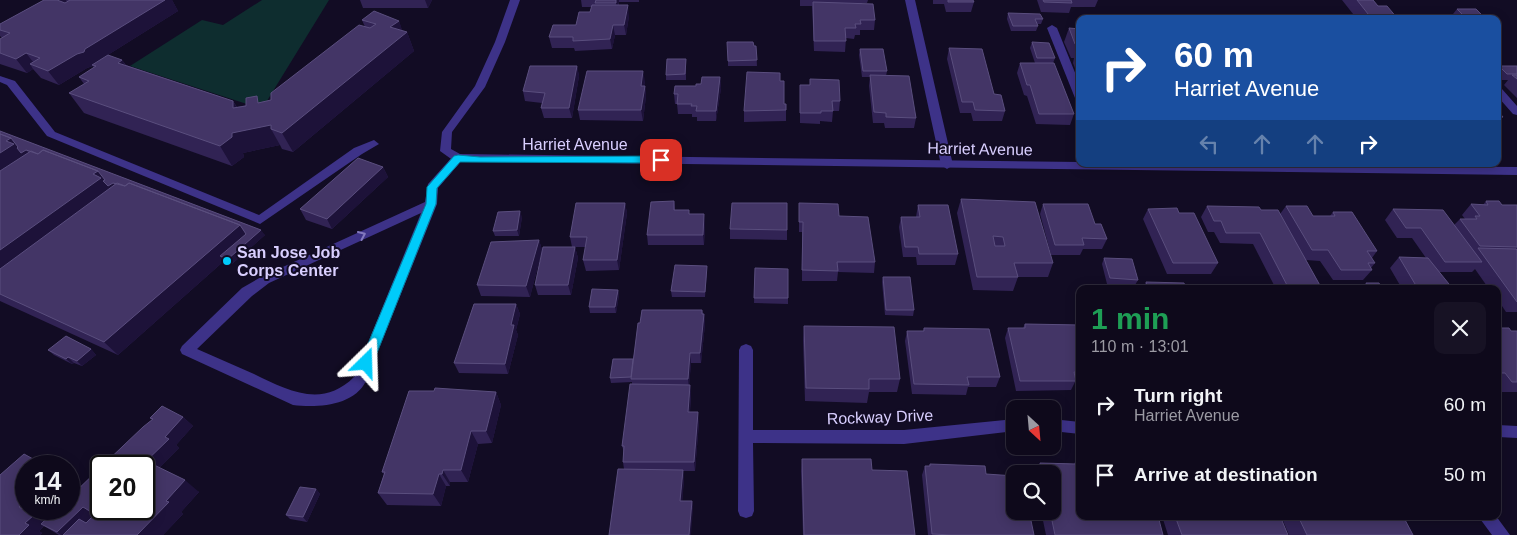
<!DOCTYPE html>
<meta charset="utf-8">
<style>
body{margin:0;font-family:Arial,sans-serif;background:#171224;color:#f1f3f6;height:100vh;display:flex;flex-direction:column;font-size:19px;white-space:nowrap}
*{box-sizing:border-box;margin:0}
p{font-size:16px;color:#9b9aa3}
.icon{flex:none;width:28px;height:28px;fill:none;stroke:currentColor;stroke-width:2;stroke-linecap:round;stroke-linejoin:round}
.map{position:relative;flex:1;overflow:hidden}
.sheet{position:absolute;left:1076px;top:285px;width:425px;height:235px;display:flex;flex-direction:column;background:#0e091b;border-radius:10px;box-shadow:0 2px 12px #0003,0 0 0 1px #2e2a3a}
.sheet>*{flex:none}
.top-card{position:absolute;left:1076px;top:15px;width:425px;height:152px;border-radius:10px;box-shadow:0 2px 12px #0003,0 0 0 1px #2e2a3a;background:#1a4fa0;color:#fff;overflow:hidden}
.needle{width:32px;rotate:154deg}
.buttons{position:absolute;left:1006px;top:400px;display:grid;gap:10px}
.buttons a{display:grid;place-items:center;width:55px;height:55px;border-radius:10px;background:#0e091b;box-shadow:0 2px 12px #0003,0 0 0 1px #2e2a3a;font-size:25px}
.speed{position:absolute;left:15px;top:455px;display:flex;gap:10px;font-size:25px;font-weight:700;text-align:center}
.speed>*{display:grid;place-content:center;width:65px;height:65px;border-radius:50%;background:#0e091b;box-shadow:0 2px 12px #0003,0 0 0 1px #2e2a3a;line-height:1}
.speed small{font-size:12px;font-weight:400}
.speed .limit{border:2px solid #111;border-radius:8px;background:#fff;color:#111}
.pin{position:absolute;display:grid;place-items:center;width:42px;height:42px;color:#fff;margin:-21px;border-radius:10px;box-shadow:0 2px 8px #0006}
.me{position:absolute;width:55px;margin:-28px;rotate:22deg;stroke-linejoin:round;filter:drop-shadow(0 0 4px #0008)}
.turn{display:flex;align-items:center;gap:18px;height:105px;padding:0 15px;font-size:22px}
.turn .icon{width:65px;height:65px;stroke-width:2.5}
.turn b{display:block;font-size:35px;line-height:42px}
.lanes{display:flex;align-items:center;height:48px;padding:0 15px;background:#0003;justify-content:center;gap:25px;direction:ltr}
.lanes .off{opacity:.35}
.round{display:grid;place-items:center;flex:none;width:52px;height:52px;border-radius:10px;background:#171224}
.summary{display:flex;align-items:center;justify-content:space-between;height:85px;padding:0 15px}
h1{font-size:30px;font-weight:800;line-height:38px;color:#1e9e55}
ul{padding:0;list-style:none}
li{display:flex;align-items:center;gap:15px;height:70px;padding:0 15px}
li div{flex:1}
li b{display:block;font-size:19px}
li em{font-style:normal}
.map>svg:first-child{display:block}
.green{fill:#0e2d2f}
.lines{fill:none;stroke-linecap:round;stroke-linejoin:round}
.service{fill:#3d3288;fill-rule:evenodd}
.minor{fill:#3d3288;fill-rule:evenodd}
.wall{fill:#312354}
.shaded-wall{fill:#1d1239}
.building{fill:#433566;stroke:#5a4e7e;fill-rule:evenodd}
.oneway{stroke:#8379be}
.route{fill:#00cbfa;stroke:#0084a2}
.poi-dot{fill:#00cbfa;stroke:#120c24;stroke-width:2}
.labels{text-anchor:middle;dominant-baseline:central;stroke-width:4;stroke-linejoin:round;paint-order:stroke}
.street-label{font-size:16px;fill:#d9cfff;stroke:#120c24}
.poi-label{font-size:16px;font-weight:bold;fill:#d9cfff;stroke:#120c24;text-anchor:start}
</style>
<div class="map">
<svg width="1517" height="535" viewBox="0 0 1517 535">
<rect width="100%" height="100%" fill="#120c24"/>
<!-- green -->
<path class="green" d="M262,0H329L262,109L130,66L202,20L223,25Z"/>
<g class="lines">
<!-- service -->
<path class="service" d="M905,0H915L953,165L947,169L941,165Z
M1052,25L1057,28L1080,85V101L1075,98L1047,28Z
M0,76L15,81L55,132L259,215L354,148L374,140L379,144L362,154L260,224L47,136L7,85L0,82Z
M1498,88L1502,89L1517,106V115L1513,114L1498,97Z
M458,154L464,158L438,188L437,204L366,381C354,406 317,408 293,405L182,354L180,350L182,346L242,288L261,277L425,202L428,184L454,155ZM421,213L354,377C322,409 287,390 254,374C235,366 216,357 197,349L252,296L269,283Z"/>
<!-- minor -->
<path class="minor" d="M510,0H520L505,42L485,87L452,132L451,149L460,154L1080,162V164L1517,167V175L454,161L440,151L442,132L475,86L495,42Z
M746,344L751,346L753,350V430H904L1015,419V431L904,444L753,443L754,511L752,516L746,518L740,516L738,511L739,350L741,346Z
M1052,419L1080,422V434L1052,431Z
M1498,425L1517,426V438L1498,437Z
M1478,516H1496L1510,535H1492Z"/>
</g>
<!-- wall -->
<path class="wall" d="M44,0H172L178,11L95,63L122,60L126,65L233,101L237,107L271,100L365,27L362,20L399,21L402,31L407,32L414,51L293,152L282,149L280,145L243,153L244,157L232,166L84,113L69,93L84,84L79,77L94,68L93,66L87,68L59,85L41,78L33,69L27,73L0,64V39L2,38L0,36V24Z
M360,0H432L428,8H363Z
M581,0H639V2H619V5L629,16L626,35H615L612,49L575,51L574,48H552L549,37L576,25L590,12L592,7H582Z
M800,0H868L867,3H862V4L875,20L874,30H860V35H855L854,39L846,38L845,52L814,51L812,6H800Z
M925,0H973L974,2L971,12H946L944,4H933V0Z
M1037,0H1098L1095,7H1071L1069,13L1041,12Z
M1342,0H1373L1378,6L1398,19H1357Z
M1457,9L1486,19H1458L1453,14Z
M1008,13L1043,19L1041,24H1037L1038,26L1036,31H1011L1007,19Z
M1069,28L1080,29V82L1073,63L1074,58H1071L1064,42Z
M1032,42L1055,58L1053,63L1074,114L1070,125L1036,124L1027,96L1024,95L1017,73L1020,63H1035L1030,48Z
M754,46H756L757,66H728V61Z
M949,48L994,94L1005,111L1002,121H973L971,113H960L947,59Z
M860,49L887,71L886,76L916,118L914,128H885L884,123H873L869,86L870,77H862L859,55Z
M686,59V80H666V75Z
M577,66L579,76L572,118H544L541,108L542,103L525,101L523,91Z
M1499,66H1517V98L1504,85L1508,80H1502L1498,75V68Z
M720,77L721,88L716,121H697V117H692V114H678L677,104H675L674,94Z
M645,81L644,86H645L646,96L643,121L580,120L578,110Z
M780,81L784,104H786V121L744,122V111Z
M800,85L840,101L839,111H833L832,122L820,121V124L800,123Z
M1498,111L1503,117L1498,123Z
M0,131L265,235L232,264L224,261L118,355L0,301Z
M383,167L388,177L332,229L306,220L300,209Z
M961,199L1053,263L1048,277H1018L1013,291L973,290L957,213Z
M674,201L675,210L689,214L705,224L704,245H648L647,235Z
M1486,201L1502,205H1517V312H1506L1498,300V289H1489L1475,269L1472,272H1439L1453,289H1361L1366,283L1381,287H1401L1390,268L1399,257L1426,258L1412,238H1397L1385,220L1393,209L1454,225L1460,219H1465L1462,215L1471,204L1483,205Z
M625,203L627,213L619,270L586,271L583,260L586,247H575L578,258L571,295H538L535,285L572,247L570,237Z
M799,203L839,216L875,262L874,273L838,272L837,281H802V232H799Z
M1043,204L1095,224L1107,239L1102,249H1083L1080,255H1051L1040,214Z
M918,205L958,254L955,265H917L916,257H903L899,227L901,217H916Z
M1207,206L1261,210L1280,214L1286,206L1313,216H1330L1333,212L1377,251L1372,258L1375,263L1371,268L1372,270L1363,280H1333L1320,261L1306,260L1322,289H1276L1253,244L1220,243L1214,232H1208L1201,217Z
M1148,209L1179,213L1218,263L1211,274H1167L1143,219Z
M522,217L519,236H495L493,231Z
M730,229L787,230V240L730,239Z
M539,240L542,250L530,297L481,296L477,285Z
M1104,258L1138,280L1135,285L1107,284L1102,264Z
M755,268L788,269V304L754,303Z
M707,271L705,297H672L671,291Z
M883,277L914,310L913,316L885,315L882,282Z
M1146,282L1186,289H1143V288Z
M618,290L619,295L616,313H590L589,307Z
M516,304L520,314L516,330L518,335L508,374L459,373L454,363Z
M702,310L703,314H704L705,324L701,363H691L689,385L691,394L690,412L699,422L695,471H683L684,479L682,501H692L693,510L624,469L623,462L624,452L622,446L632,384V382L611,383L610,378L633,359L640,323Z
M1025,324L1080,325V382H1075L1071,390L1016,391L1005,338L1008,328H1023Z
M804,326L900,379L897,392H869L867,403L805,401L803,340Z
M924,328L1000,377L996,387H968L966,395L912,394L905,341L907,331H923Z
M1498,328L1511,331H1517V392H1500L1498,388Z
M91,349L96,355L82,366L74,363L72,364L54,355L48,350Z
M496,392L501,405L492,443L478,444L468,482H450V486H446L441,506L387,505L378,493L384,474L382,472Z
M183,417L193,426L176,445L179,448L159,468L199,492L181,512L183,514L163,535H59L44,526L39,531L42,533L40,535H0L26,509H38L33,514L44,522L152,420L150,418Z
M802,459L872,470L915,535H803L801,471Z
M1076,460L1163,535H1046L1041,511H1052V474H1034L1040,463L1074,464Z
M930,464L986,474L1034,535H928L922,475L925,466H929Z
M316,489L320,494L307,522L290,519L286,515Z
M1162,516H1280L1288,535H1168Z
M1281,516H1403L1413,535H1289Z"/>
<!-- shaded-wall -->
<path class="shaded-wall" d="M55,0H66L72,9Z
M165,0H172L178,11L95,63L94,66L92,65L93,66L87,68L59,85L48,71Z
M425,0H432L428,8Z
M616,0H619V2L617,13L616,3Z
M628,5L629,16L626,35L624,25Z
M399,21L404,35L407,32L414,51L293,152L282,133L390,27Z
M613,25L615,35L612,49L610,39Z
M26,53L37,67L30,64L33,69L27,73L16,59Z
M122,60L135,79L118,63Z
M577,66L579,76L572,118L569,108Z
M643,71L645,81L642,96L641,86Z
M720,77L721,88L716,121V111Z
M645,86L646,96L643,121L641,110Z
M233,101L244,120L233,108Z
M271,125V129L280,145L243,153L244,157L232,166L220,146L232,133Z
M11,138L26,150L31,155L0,176V153L6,141Z
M383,167L388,177L332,229L327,219Z
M98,171L113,183L117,188L112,192L107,186L112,192L0,275V250Z
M625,203L627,213L619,270L617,260Z
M520,211L522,217L519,236L517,230Z
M704,214L705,224L704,245L703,235Z
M240,225L249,239L220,256L224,261L118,355L104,342Z
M261,230L265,235L232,264L228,259Z
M539,240L542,250L530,297L526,286Z
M575,247L578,258L571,295L568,285Z
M618,290L619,295L616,313L615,307Z
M516,304L520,314L516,330L518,335L508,374L505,364L511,325Z
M704,314L705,324L701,363L700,353Z
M91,349L96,355L82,366L77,361Z
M690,353L691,363L689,389L688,379Z
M68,357L74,363L72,364L66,359Z
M690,385L691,394L689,421L688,412Z
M496,392L501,405L492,443L486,431Z
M698,412L699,422L695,471L694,462Z
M183,417L193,426L176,445L179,448L144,483V466H141L165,437Z
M471,431L478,444L468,482L461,470Z
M443,470L450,482V486L442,474Z
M683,470L684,479L682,509L680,501Z
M69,471L74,475L69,480Z
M439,474L446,486L441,506L433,494Z
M185,480L199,492L181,512L183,514L163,535H137L166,501Z
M316,489L320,494L307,522L303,517Z
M26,499V509H38L32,515L19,507Z
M692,501L693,510L691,535H689Z
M101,505V509L105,521L93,513Z
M83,507L95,516L75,535H61L57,532Z
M34,515L46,523L39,531L42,533L40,535H19L25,523Z"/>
<!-- building -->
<path class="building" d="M44,0H57L65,3L70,0H165L85,49L84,52L77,54L48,71L30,64L40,58L26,53L16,59L0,53V39L10,33L0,30V24Z
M596,0H616V3H595Z
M948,0H973L974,2H948Z
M1043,0H1071L1072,3L1044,2Z
M1357,0H1373L1378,6H1387L1398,19H1372Z
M813,2L873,4L875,20H860L861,24H855L856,28H845L846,41H814Z
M592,5H628L624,25H613L610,39L573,41V37H549L553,25H576L579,12H590Z
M1457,9H1476L1486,19H1464L1462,17H1465Z
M374,11L399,21L390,27L407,32L282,133L271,129V125L232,133V137L220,146L69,93L89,81L79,77L96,66L92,65L108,55L122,60L118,63L233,101V108L246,106V98L257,96L258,103L271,100V93L359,25L370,28L376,24L362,20Z
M1008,13L1040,14L1043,19H1035L1038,26H1013Z
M1069,28L1080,29V44H1075Z
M727,42H753L754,46H756L757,60L728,61Z
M1032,42L1049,43L1055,58H1037Z
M949,48L982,49L994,94L1001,95L1005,111L975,110L973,102H962Z
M860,49H883L887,71H863Z
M1077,49H1080V55Z
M667,59H686L685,74L666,75Z
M1020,63H1054L1074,114H1039L1030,85H1027Z
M530,66H577L569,108H541L545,93L523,91Z
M1499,66H1517V74H1507Z
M587,71H643L641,86H645L641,110H578Z
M747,72L780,73V81H784V104H786V110L744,111Z
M870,75L909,76L916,118L886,117V113L874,112Z
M1512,75H1517V79Z
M702,77H720L716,111H696L697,106H691L692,104H677L678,94H674L675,86H696V84H701Z
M810,79L839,80L840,101H832L833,111H821V113H800V85H810Z
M1498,111L1503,117H1498Z
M0,131L261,230L228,259L220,256L246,234L240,225L129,183L125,186L113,183L108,186L103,181L105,180L98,171L43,150L38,154L26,150L21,153L17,148L18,147L11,138L0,134Z
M0,134L11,138L6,141L14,144L0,153Z
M43,150L98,171L93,174L101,178L0,250V171L31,151L38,154Z
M358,158L383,167L327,219L300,209Z
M117,183L125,186L129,183L240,225L104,342L0,294V269Z
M961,199L1035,202L1053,263H1014L1018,277H977ZM993,236L1003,237L1005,246H995Z
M674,201V210H689V214H704L703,235H647L651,202Z
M1486,201H1499L1502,205H1517V247L1480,246L1460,219H1477L1475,216H1480L1471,204L1488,205Z
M576,203H625L617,260H583L587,237H570Z
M732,203H787V230L730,229Z
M799,203L838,204L839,216L868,217L875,262H837L838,271L802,270L803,222H799Z
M1043,204H1088L1095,224H1101L1107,239L1082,238L1084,245H1055Z
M918,205H948L958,254H919L918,247H905L901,217H920Z
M1207,206L1259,207L1261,210H1278L1322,289H1289L1260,233H1226L1221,221H1214Z
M1286,206H1307L1313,216H1335L1333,212H1352L1377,251H1367L1375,263H1368L1372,270H1341L1328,250H1312Z
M1177,208L1179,213H1194L1218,263H1173L1148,209Z
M1393,209L1443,210L1482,262H1445L1421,228H1406Z
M520,211L517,230L493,231L498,212Z
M539,240L526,286L477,285L491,242Z
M543,247H575L568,285H535Z
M1478,248L1516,249L1517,250V302Z
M1399,257L1428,258L1453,289H1418Z
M1104,258L1132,259L1138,280L1110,278Z
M675,265L707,266L705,292L671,291Z
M755,268L788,269V298H754Z
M883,277H910L914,310H886Z
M1146,282L1184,283L1186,289H1148Z
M1366,283H1379L1381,287H1409L1410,289H1369Z
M592,289L618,290L615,307H589Z
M474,304H516L511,325H514L505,364L454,363Z
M642,310H702V314H704L700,353H690L688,379H631L638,323H640Z
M1025,324L1080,325V373L1074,372L1076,381H1020L1008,328H1025Z
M804,326L894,327L900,379H869V389L806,388Z
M924,328L989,329L1000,377H967L969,385L914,384L907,331H924Z
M1498,328H1509L1511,331H1517V382H1512L1505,373H1498Z
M66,336L91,349L77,361L68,357L66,359L48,350Z
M613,359H633L631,377L610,378Z
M630,384L690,385L688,412H698L694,462H623L624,446H622Z
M435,388L496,392L486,431H471L461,470H443L442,474H439L433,494L378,493L385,472H382L409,391H434Z
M162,406L183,417L165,437L169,439L141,466H102L143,427L153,419L150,418Z
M24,454L44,465L49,460L62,466H26V499L19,507L34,515L25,523L29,525L19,535H0V475Z
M802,459H871L872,470L907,471L915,535H804Z
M1076,460H1080V516H1158L1163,535H1055L1050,511H1052V474H1042L1040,463L1076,464Z
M148,462L185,480L166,501L169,502L137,535H63L79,519L86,523L101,508V509H144L143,466Z
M930,464L985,466L986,474L1015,476V511H1029L1034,535H952L932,534L925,466H930Z
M101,467V505L93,513L83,507L57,532L41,524L57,509H69V498Z
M618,469L683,470L680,501H692L689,535H609Z
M300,487L316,489L303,517L286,515Z
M1175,516H1280L1288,535H1182Z
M1298,516H1403L1413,535H1307Z"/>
<!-- one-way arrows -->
<defs><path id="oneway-chevron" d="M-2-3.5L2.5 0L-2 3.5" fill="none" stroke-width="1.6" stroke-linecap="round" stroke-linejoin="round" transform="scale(1.25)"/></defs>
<use class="oneway" href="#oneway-chevron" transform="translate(362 235) rotate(-24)"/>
<!-- route -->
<path class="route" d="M458,155L480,157L661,156L666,160L661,163L460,162L437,188L436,204L373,363L366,368L362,367L360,363L426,204L427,187L454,156Z"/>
<!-- markers -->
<circle class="poi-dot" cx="227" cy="261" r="5"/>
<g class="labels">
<!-- street labels -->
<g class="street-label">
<text x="575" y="144">Harriet Avenue</text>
<text transform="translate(980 149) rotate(1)">Harriet Avenue</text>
<text transform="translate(880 417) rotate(-2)">Rockway Drive</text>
</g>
<!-- poi labels -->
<g class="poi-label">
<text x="237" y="252">San Jose Job<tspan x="237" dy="18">Corps Center</tspan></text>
</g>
</g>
</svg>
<div class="buttons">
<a><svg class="needle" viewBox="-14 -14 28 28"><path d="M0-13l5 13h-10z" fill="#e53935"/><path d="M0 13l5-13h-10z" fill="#9b9aa3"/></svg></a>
<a><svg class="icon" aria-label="search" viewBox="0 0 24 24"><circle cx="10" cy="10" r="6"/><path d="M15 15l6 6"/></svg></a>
</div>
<div class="speed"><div>14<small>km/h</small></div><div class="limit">20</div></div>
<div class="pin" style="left:661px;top:160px;background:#d93025"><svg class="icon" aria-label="arrive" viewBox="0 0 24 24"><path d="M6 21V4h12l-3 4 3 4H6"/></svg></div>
<svg class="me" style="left:366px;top:363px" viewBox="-20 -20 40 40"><path d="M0-17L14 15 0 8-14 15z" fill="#00cbfa" stroke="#fff" stroke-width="4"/></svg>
<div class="top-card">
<div class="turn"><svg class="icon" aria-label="right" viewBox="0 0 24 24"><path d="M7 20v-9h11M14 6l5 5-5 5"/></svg><div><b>60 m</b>Harriet Avenue</div></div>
<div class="lanes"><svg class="icon off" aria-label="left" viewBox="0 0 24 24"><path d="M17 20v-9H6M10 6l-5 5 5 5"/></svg><svg class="icon off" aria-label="ahead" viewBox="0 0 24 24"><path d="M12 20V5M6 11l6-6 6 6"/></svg><svg class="icon off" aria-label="ahead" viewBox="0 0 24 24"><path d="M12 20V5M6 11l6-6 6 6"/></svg><svg class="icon" aria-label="right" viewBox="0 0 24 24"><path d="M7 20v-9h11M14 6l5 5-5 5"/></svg></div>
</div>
<section class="sheet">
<div class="summary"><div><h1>1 min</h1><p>110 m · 13:01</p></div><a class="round"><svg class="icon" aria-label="close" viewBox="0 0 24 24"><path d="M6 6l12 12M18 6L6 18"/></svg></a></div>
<ul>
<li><svg class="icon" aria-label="right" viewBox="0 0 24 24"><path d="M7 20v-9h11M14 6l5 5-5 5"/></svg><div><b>Turn right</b><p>Harriet Avenue</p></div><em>60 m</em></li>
<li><svg class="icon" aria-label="arrive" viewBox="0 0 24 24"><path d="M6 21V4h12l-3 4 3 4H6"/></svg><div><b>Arrive at destination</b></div><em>50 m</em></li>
</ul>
</section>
</div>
